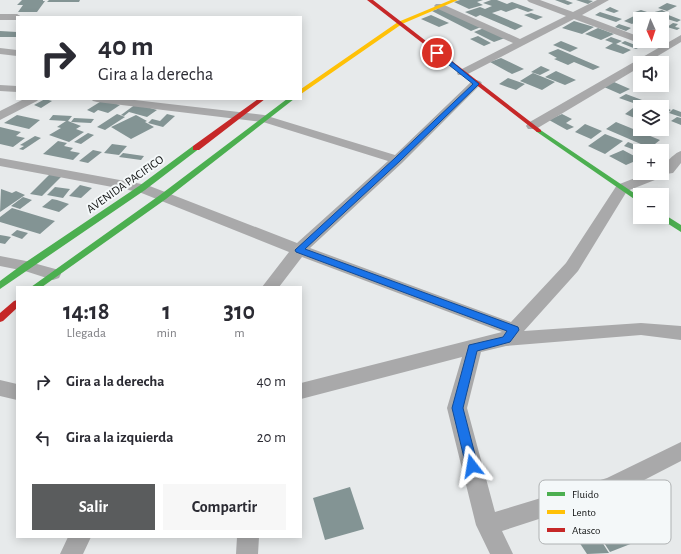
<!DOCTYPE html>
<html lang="es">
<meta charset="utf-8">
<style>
body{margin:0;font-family:"Alegreya Sans",sans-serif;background:#f7f7f7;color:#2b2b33;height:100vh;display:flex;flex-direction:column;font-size:15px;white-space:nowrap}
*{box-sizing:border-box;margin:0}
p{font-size:13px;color:#7c7c81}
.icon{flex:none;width:22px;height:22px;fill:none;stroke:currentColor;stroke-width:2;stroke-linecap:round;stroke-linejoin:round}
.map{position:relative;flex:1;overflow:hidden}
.sheet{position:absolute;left:16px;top:286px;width:286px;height:252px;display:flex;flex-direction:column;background:#fff;border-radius:0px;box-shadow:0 2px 10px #0003}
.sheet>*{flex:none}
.top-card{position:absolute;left:16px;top:16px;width:286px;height:84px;border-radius:0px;box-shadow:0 2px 10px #0003;background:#fff;color:#2b2b33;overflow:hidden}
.needle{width:26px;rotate:177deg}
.fabs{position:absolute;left:633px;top:12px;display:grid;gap:8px}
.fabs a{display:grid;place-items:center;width:36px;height:36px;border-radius:0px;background:#fff;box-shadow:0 2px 10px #0003;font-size:20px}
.pin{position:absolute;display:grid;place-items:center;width:34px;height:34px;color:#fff;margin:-17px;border:2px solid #fff;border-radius:50%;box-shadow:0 1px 4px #0007}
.me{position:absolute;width:44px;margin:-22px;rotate:346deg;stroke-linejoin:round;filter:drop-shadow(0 0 3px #0008)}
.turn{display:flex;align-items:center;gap:14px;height:84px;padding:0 16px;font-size:18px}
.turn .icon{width:52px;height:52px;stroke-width:2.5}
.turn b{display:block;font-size:28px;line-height:34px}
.eta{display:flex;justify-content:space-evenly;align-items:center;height:68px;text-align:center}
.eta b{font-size:24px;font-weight:600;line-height:28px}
.cta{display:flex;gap:8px;margin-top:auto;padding:8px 16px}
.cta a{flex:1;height:46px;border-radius:0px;background:#5a5c5d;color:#fff;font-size:16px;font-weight:600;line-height:46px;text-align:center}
.cta a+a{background:#f7f7f7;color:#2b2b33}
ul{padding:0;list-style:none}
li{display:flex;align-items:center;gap:12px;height:56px;padding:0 16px}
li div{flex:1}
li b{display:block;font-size:15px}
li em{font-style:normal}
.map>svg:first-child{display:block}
.building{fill:#839494}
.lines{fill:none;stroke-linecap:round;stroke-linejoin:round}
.street{fill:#a9a9aa;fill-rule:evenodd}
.fast{fill:#4caf50;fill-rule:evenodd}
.slow{fill:#ffc107;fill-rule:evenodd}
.jam{fill:#c62828;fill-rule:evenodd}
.route{fill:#1a73e8;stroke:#114b97}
.labels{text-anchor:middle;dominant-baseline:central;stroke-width:4;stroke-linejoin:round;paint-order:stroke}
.street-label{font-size:12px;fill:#0e1010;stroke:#f4f8f9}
.key{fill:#f4f8f9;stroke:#afb2b3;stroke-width:1}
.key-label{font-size:11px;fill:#0e1010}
</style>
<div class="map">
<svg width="681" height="554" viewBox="0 0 681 554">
<rect width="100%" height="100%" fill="#e7eaeb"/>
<!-- building -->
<path class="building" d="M22,0H43V1H45L37,12H18L23,5H17Z
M49,0H80L79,2H47Z
M460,0H483L477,2L483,5L469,9L454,2Z
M491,0H497L507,4L512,2L534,10L528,12L517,8L506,12L501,10L492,13L523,26L515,30L480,15L476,17L465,12L480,7L485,9L492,6L483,3Z
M555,0H565L573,3L568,5Z
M576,0H588L593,1L588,4Z
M667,3L677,6L667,11L658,8Z
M610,7L619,11L614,13L605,10Z
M440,8L481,27L471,31L432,11Z
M641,10L650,13L644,15L635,12Z
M662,10L668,13L658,16L651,13Z
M600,12L622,19L616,22L595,15Z
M531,13L543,17L536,20L524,15Z
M666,14L681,20L677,22L661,17Z
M431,15L449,23L439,27L421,19Z
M634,16L643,19H640L632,24L624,21Z
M574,21L594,27L582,34L562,28Z
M673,23L678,24L675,27L680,28L677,30L667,27Z
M619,24L631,28L626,31L615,27Z
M484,28L505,38L494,42L474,32Z
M598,28L614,34L601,40L585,34Z
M0,31L17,32V37H0Z
M478,36L491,43L484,46L470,39Z
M611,37L622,41L616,44L631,50L623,54L605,48L613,43L605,40Z
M561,41L578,48L570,52L553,45Z
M625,41L640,47L636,49L621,43Z
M558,49L600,67L593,70L574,62L568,65L554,59L557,58L548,53Z
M501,58L524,69L512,74L490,62Z
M541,66L550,70L540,75L531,72Z
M556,71L576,80L565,85L545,77Z
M533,73L555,82L542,90L520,81Z
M508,78L525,84L516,90L499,84Z
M614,82L630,89L620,94L604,87Z
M626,94L642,100L636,104L619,98Z
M45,99L52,101L41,108L34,105Z
M103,100L120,105L108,113L98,110L94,113L87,110Z
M136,104L157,110L147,117L129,112L124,116L121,115Z
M658,105L664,107L671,110L666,114L662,112V107H655Z
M633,108L640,110V116L637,119L625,114Z
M673,109L681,112V117L669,113Z
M117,114L125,117L105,130L97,127Z
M167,114L175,116L163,127L148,123L152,119L160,121Z
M562,114L572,119L566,123L574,127L567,130L549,120Z
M17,115L40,120L29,129L4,123Z
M53,115L72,116L68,121L81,126L76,129L84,132L69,142L49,135L61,128L57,127L66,121L49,120Z
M136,115L147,121L145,122L154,127L131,139L111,127Z
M677,117L681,118V125L671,121Z
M74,118L94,119L91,123L71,122Z
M616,122L660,140L650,148L606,129Z
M585,124L602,131L591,139L575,132Z
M0,127L21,132L16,136L25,138L13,147L0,144Z
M88,133L94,135L81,144L74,142Z
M605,134L623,141L605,154L588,146Z
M35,136L41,138L23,150L19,149L24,146L20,145Z
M58,141L67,143L64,146L73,148L70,151L80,153L73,160L43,154Z
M628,142L646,149L640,152L624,146Z
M112,144L127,146L119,155L104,153Z
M93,150L102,152L88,163L79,161Z
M623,150L640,159L626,165L609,156Z
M123,153L144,156L141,160L119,157Z
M50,174L62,176L42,196L30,194Z
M80,185L92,188L81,198L69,196Z
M55,187L70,189L63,198L47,195Z
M1,189L12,193L16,191L25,195L0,212Z
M23,197L32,200L20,209L11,206Z
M52,199L57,200L69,204L59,212L42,207Z
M12,208L55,221L40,234L0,222V217Z
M17,230L28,233L22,239L11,235Z
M0,235L6,236L11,237L5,244L0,243Z
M350,487L364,529L325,540L313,498Z
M580,508L609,553L587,554L561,515Z
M642,515L656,534L610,552L597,532Z"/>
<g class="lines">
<!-- street -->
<path class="street" d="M527,0H540L573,12L597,0H609L582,15L640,37V41H644L640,43L636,42L574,19L466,75H458L457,73L458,71L513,43L436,8L434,6L436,4H442L520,39L566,16L529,2Z
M0,14H17L22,17H17V20H0Z
M681,35V42L646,63H640V67L536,129H528L526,126L528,123Z
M0,48L17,50V56L0,54Z
M476,80L480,81L482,83L402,163L310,248L511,322L566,263L617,185L648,173H662C662,165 674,153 681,151V163L673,173L666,174L665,176L627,191L578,271L524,331L641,323L681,326V340L641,335L506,346L481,352L467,408L495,512L607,478L681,442V461L619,493L502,531L513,554H490L476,525L447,408L462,357L301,399V383L502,332L302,257L279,287H262L289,252L139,192L0,166V158L147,185L297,243L388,161L263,122L97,102L93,101L91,99H126L264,115L395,155L472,81Z
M0,85L17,86V92L0,91Z
M24,99H39L37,101L0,120V111Z
M0,256L26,261L59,270L61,274L59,278L53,280L25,271L0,266Z
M0,380L17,384V400L0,396Z
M68,537H91L83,554H60Z
M237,537H259L258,554H236Z"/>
<!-- fast -->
<path class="fast" d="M287,99H294L166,199L42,287H31L160,195Z
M539,129L640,197V203L537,132L536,131Z
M193,146H199L200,148L145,190L0,289V281L23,264L139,186Z
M662,213L681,225V232L659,218L662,217Z"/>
<!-- slow -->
<path class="slow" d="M451,0H458L402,24L301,94V89L398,22Z"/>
<!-- jam -->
<path class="jam" d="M367,0H373L541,130V132H537Z
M258,99H265L199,150H193V146Z
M17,300V308L3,321L0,322V313L14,301Z"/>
</g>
<!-- route -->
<path class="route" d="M435,52H440L479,84L400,161L305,249L518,327L519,330L510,342L477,351L463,408L478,466L476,470L472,472L468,470L466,466L452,408L469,345L503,337L507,331L296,252L295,250L395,158L473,84L435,54Z"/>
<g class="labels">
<!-- street labels -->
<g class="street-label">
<text transform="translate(125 184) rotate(-35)">AVENIDA PACIFICO</text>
</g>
</g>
<!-- legend -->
<rect x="539" y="480" width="132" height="64" rx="6" class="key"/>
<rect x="547" y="492" width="18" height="4" fill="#4caf50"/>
<rect x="547" y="510" width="18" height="4" fill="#ffc107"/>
<rect x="547" y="528" width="18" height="4" fill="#c62828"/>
<g class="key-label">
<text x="572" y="498">Fluido</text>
<text x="572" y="516">Lento</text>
<text x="572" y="534">Atasco</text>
</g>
</svg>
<div class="fabs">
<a><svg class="needle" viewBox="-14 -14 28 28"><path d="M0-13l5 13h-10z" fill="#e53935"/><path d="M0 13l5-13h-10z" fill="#7c7c81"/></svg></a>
<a><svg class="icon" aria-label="sound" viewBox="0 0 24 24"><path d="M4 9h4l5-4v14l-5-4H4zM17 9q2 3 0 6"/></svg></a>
<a><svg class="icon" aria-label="layers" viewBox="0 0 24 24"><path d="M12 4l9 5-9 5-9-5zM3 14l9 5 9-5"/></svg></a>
<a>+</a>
<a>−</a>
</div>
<div class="pin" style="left:437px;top:53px;background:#d93025"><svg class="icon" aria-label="arrive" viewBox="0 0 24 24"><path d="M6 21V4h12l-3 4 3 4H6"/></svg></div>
<svg class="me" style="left:472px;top:466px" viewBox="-20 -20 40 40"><path d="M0-17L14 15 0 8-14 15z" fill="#1a73e8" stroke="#fff" stroke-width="4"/></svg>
<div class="top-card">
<div class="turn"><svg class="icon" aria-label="right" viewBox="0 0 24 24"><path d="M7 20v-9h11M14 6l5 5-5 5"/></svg><div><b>40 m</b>Gira a la derecha</div></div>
</div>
<section class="sheet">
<div class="eta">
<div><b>14:18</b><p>Llegada</p></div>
<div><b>1</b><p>min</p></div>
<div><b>310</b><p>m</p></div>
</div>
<ul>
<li><svg class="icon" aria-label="right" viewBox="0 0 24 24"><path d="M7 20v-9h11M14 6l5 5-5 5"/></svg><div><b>Gira a la derecha</b></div><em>40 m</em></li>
<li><svg class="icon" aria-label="left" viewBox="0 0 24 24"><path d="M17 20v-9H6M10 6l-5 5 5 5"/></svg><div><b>Gira a la izquierda</b></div><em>20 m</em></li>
</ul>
<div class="cta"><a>Salir</a><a>Compartir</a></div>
</section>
</div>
